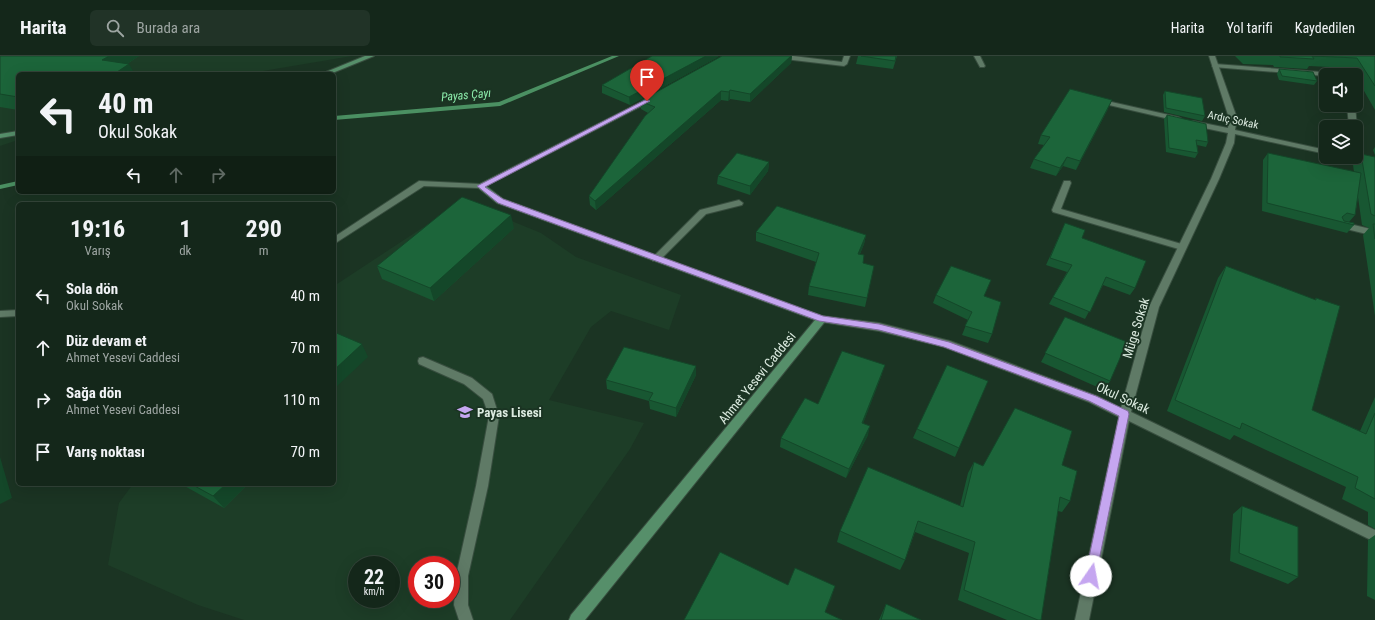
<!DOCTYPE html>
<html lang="tr">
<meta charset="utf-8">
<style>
body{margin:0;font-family:"Roboto Condensed",sans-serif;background:#213327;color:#f1f3f6;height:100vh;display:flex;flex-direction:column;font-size:15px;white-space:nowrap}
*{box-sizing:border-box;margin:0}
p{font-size:13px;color:#9da5a2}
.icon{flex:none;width:22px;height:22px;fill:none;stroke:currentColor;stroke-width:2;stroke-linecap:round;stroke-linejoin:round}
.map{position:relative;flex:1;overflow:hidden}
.panel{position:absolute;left:16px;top:146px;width:320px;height:284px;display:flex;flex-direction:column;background:#14271a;border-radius:6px;box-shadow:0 4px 16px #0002,0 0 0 1px #334439}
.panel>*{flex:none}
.banner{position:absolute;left:16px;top:16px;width:320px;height:122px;border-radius:6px;box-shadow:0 4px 16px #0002,0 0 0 1px #334439;background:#14271a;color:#f1f3f6;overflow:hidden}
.tools{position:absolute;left:1319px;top:12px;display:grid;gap:8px}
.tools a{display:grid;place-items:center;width:44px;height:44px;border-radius:6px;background:#14271a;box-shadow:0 4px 16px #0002,0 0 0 1px #334439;font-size:20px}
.speed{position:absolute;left:348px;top:500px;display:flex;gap:8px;font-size:20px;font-weight:700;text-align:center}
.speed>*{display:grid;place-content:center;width:52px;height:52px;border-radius:50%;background:#14271a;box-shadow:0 4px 16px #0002,0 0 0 1px #334439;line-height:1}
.speed small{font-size:10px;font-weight:400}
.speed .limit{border:6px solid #d22;background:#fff;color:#111}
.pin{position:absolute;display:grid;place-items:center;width:34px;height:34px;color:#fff;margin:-41px -17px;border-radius:50% 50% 50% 0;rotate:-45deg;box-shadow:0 0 4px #0007}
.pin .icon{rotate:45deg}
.me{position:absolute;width:44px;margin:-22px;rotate:12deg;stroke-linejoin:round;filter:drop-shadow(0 0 3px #0008)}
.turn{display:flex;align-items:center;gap:14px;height:84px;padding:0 16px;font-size:18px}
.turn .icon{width:52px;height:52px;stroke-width:2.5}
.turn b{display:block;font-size:28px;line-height:34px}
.lanes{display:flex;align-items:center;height:38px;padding:0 16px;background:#0003;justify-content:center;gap:20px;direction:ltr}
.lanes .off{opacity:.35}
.eta{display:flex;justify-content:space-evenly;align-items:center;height:68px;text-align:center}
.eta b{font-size:24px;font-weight:700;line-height:28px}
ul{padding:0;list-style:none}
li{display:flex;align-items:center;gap:12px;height:52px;padding:0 16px}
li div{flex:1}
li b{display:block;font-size:15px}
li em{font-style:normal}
header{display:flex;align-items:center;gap:24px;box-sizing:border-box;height:56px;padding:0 20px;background:#14271a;border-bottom:1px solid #334439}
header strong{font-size:19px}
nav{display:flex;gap:22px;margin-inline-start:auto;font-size:14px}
.search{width:280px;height:36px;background:#213327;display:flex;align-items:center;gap:10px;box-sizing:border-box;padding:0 14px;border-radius:6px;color:#9da5a2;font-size:15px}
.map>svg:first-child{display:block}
.built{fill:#1d3d27;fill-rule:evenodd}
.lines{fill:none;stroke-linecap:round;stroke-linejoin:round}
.stream{fill:#4b9062;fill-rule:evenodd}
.lane-casing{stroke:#384e3f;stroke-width:2}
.street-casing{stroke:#384e3f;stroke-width:2}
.secondary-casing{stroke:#384e3f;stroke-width:2}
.lane{fill:#5f7a66;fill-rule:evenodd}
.street{fill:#5f7a66;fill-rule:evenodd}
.secondary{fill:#568f6a;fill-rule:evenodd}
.wall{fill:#185732}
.shaded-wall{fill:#144729}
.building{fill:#1c653a;stroke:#144729}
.route{fill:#c5a6f0;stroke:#806c9c}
.labels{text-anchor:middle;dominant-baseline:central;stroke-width:4;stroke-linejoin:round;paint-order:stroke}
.far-street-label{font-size:11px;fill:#dcebe0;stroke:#1b3423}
.far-water-label{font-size:12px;font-style:italic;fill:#8cecab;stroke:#1b3423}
.street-label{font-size:13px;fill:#dcebe0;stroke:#1b3423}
.poi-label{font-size:13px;font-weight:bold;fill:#dcebe0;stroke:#1b3423;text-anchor:start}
</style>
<header>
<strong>Harita</strong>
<div class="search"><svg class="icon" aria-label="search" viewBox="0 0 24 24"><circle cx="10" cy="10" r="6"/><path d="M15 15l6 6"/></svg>Burada ara</div>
<nav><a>Harita</a><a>Yol tarifi</a><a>Kaydedilen</a></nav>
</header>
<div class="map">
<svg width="1375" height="564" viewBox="0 0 1375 564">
<rect width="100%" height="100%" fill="#1b3423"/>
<!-- built -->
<path class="built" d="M0,0H352L245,18H18V84L0,90Z
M457,149L477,151L541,177L576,201L681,239L669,274L611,255L591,271L549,344L644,367L630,393L510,564H244L198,549L108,509L119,447L133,428H334V230ZM357,509H391V543H357ZM417,509H451V543H417Z"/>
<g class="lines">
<!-- stream -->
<path class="stream" d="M612,0H619L500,50L334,64V60L499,46Z
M18,125V129L0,133V129Z"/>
<!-- lane casing -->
<g class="lane-casing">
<path id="lane" d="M773,0H793L842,6L844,0H850L847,8L844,10L776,2Z
M974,0H980L985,10L984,11H980Z
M1215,8L1334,17L1337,19H1326V20L1213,11L1212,10Z
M1347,49H1355L1357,71L1356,72L1349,71Z
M419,125L480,128L484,130L480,132L424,130L334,188V181Z
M1064,125H1070L1071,127L1061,153L1185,189L1186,191L1182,194L1053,156L1052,154Z
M739,144L743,147L742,149L706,158L659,205H653L651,203L700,154Z
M1341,166L1375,174V180L1338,171L1337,169L1338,167Z
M18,254V260L0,261V255Z"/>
</g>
<!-- street casing -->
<g class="street-casing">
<path id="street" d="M1209,0H1215L1237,62L1235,74L1326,94V98L1235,78L1234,87L1219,123L1159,251L1131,356L1375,474V486L1129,365L1089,564H1075L1119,361L1089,346L944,291L879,275L822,266L817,263L822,260L879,267L950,285L1097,340L1121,352L1149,251L1211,123L1226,87L1228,77L1190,69L1189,67L1193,65L1228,72L1229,62Z
M1098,43L1178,61L1182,63L1178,65L1096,46V44Z
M1341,101H1355L1375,106V110L1342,103Z
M423,301L472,322L492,338L499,360L488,430L468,520V549L473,564H459L454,549L456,520L476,430L489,360L483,343L464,328L419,308L418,305L419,302Z"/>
</g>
<!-- secondary casing -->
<g class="secondary-casing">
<path id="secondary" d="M365,0H374L330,18H321Z
M653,40L655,41V43L486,130L503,143L825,261L827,263L585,564H569L571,559L815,264L497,147L476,130Z
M18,75V79L0,82V78Z"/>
</g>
<!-- lane -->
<use href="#lane" class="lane"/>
<!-- street -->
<use href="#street" class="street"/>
<!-- secondary -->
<use href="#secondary" class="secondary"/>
</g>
<!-- wall -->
<path class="wall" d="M0,0H139L127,8L18,18V54L0,51Z
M722,0H792L791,7L750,46L730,43L728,45L721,44L596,154L590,149L589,140L648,57L641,53L640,45Z
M858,0H897L893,13L856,8Z
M1235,0H1375V54L1356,21V19H1355L1350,12L1309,10L1307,13L1274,11L1273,9L1243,8Z
M718,1L630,49L602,37V29Z
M1279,13L1317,25L1314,29L1279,24L1277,18Z
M1165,35L1205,60L1202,65L1164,56L1163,39Z
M1108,53L1076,114L1063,110L1056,120L1030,112L1034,103L1044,89L1038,88L1041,79Z
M1167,59L1208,86L1206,91L1197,89L1198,97L1195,102L1166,96L1164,63Z
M1375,91V99L1373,94Z
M1268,97L1354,116L1353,109L1361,98L1375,101V260L1363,179L1369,172L1362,169L1358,141L1355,159L1349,166L1354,169L1347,177L1262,155L1263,104Z
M769,106L768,115L750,139L717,128L718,120Z
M1065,167L1135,232L1130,239L1103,229L1085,263L1049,248L1067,216L1046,209Z
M514,172L434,245L382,223L377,210Z
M756,176L866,179L864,188L860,198L863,207L867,242L865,251L808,239L809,230L816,206L756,185Z
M1226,210L1314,244L1316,242L1312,354L1360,375L1375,341V473L1368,469V456L1342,443L1346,431L1234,379L1230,384L1167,355L1218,222Z
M991,224L984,240L992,278L988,287L962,279L968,264L933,247L936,239Z
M1065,261L1110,325L1104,334L1041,306Z
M882,318L863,367L868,379L846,422L780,391L781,382L818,348Z
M696,319L676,361L650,353L649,345L607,333L606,324Z
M988,325L955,401L913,382L917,373Z
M974,406L983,410L1062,409L1070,445L1062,456L1058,455L1041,564H1007L958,544L969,497L915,476L905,504L900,514L837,486L840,475L960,450L968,417Z
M181,428H248L224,452Z
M1242,450L1298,521L1288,528L1230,505L1233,458Z
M1375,479V544L1367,540L1368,484Z
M886,548L921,564H879Z"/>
<!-- shaded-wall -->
<path class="shaded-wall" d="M109,0H139L111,18L102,4Z
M706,0H718V1L630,49L629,41Z
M791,0H792L791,7L750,46V38Z
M129,8L135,18H114Z
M730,34V43L728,45L729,36Z
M721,35V44L596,154L595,145Z
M1112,44L1108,53L1076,114L1080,105Z
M1067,101L1063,110L1056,120L1060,112Z
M769,106L768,115L750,139V130Z
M511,159L514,172L434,245L430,232Z
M866,179L864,188L856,207L858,198Z
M362,288L368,301L334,333V314Z
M885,309L882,318L860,376L862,367Z
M696,310V319L676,361V352Z
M870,370L868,379L846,422L849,413Z
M0,401L12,442L0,448Z
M226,428H248L224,452L213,440Z
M835,530L831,543L822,564L825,556Z"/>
<!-- building -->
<path class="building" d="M0,0H109L102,4L129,8L114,18H18V41L0,38Z
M652,0H706L629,41L602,29Z
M722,0H791L750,38L730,34L729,36L721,35L595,145L589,140L645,60L655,51L640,45Z
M861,0H896L895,5Z
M1280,0H1375V30L1357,2L1312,0L1314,3L1280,1Z
M1279,13L1313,16L1317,25L1282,20Z
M1070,33L1112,44L1080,105L1067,101L1060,112L1034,103L1050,81L1041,79Z
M1165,35L1202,42L1205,60L1166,52Z
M1167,59L1206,68L1208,86L1196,84L1198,97L1169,92Z
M737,97L769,106L750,130L718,120Z
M1268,97L1361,117L1355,159L1347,157L1342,161L1344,165L1354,167V169L1267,147Z
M1361,98L1375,101V160L1371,158Z
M462,141L511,159L430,232L377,210Z
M777,150L866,179L858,198L864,199L863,207L874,210L867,242L809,230L819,197L756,176Z
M1065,167L1085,174L1082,182L1146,205L1135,232L1106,221L1090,256L1053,241L1072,209L1050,202Z
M1373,168H1375V183Z
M951,210L991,224L984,240L1001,246L992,278L965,270L972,256L936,239Z
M1226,210L1316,244V242L1340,250L1312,354L1366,378L1375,357V443L1355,432L1358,421L1242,367L1240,373L1175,344Z
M1065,261L1127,286L1110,325L1045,297Z
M334,276L362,288L334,314Z
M624,291L696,310L676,352L649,344L653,337L606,324Z
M842,295L885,309L862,367L870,370L849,413L781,382L805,342L818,348Z
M947,309L988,325L959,392L917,373Z
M1015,352L1072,375L1062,409L1077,415L1070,445L1060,441L1041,564H1038L964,534L975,486L918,465L905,504L840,475L868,411L963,451L974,406L983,410Z
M191,428H226L213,440Z
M1242,450L1298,471V521L1239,497Z
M720,496L788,529L795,512L835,530L825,556L842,564H684Z
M886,548L921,564H881Z"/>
<!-- route -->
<path class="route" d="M645,44L650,45L485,131L503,143L823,260L879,268L949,286L1096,340L1128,355L1129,358L1095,524L1091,526L1087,524L1085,520L1119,360L1089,345L944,291L879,274L819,265L498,147L477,130Z"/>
<!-- icons -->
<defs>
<g id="school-bare" transform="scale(1.2)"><path d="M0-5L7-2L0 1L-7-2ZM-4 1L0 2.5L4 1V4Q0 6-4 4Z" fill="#c5a6f0" stroke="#1b3423" stroke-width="2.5" paint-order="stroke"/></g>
</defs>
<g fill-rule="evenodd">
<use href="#school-bare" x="465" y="356"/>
</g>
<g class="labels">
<!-- far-street labels -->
<g class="far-street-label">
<text transform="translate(1233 64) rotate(12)">Ardıç Sokak</text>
</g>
<!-- far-water labels -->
<g class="far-water-label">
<text transform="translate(466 39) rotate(-5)">Payas Çayı</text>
</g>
<!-- street labels -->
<g class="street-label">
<text transform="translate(1136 272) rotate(-73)">Müge Sokak</text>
<text transform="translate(757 322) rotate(-51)">Ahmet Yesevi Caddesi</text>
<text transform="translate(1123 342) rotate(25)">Okul Sokak</text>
</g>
<!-- poi labels -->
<g class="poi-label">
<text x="477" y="356">Payas Lisesi</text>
</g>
</g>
</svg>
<div class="tools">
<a><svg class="icon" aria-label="sound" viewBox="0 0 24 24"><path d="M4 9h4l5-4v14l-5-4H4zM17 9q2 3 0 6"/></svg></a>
<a><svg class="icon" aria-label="layers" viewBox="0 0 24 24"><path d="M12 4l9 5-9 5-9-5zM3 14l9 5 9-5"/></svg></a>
</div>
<div class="speed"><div>22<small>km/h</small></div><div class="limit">30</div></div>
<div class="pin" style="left:647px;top:45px;background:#d93025"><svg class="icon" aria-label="arrive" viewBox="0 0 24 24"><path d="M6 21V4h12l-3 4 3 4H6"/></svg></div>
<svg class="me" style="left:1091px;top:520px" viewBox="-20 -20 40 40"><circle r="19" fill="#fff"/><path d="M0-13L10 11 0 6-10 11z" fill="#c5a6f0"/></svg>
<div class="banner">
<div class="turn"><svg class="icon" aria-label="left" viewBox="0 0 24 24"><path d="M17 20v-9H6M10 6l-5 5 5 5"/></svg><div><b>40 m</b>Okul Sokak</div></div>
<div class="lanes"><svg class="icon" aria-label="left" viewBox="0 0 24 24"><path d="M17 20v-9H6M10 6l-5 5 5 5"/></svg><svg class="icon off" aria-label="ahead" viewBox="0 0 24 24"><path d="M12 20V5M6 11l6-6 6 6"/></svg><svg class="icon off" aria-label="right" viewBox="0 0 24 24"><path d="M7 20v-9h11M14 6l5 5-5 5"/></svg></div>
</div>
<section class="panel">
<div class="eta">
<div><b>19:16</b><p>Varış</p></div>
<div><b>1</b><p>dk</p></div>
<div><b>290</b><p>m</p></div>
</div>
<ul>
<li><svg class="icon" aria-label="left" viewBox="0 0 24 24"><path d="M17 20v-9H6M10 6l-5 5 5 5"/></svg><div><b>Sola dön</b><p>Okul Sokak</p></div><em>40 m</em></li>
<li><svg class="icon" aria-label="ahead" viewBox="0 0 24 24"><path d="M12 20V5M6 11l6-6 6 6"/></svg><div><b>Düz devam et</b><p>Ahmet Yesevi Caddesi</p></div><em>70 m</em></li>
<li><svg class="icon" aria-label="right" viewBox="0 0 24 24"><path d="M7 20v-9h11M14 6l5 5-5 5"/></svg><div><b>Sağa dön</b><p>Ahmet Yesevi Caddesi</p></div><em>110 m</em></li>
<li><svg class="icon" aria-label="arrive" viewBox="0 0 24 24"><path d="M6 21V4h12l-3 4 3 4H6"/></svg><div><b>Varış noktası</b></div><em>70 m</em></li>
</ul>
</section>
</div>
